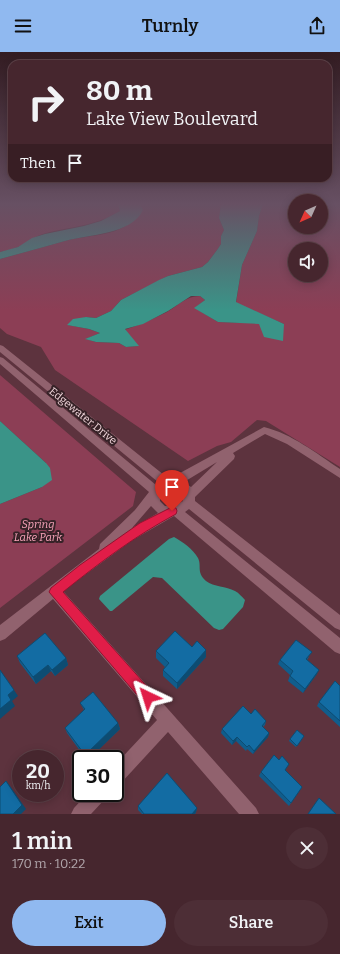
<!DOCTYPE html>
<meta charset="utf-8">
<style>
body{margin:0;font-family:Bitter,serif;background:#4d2e36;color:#f1f3f6;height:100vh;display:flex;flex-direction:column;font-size:15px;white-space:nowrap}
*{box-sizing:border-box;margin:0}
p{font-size:13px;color:#b0a5aa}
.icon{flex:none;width:22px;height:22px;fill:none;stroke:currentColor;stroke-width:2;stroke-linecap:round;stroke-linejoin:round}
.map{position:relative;height:762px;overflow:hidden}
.drawer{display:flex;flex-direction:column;background:#46262e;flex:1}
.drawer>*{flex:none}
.top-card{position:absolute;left:8px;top:8px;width:324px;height:122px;border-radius:12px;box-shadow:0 2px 10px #0003,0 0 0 1px #5e434a;background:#46262e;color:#f1f3f6;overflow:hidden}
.needle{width:26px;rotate:225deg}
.fabs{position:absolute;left:288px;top:142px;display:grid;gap:8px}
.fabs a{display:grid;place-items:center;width:40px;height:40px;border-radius:50%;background:#46262e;box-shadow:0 2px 10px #0003,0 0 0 1px #5e434a;font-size:20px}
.speed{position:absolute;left:12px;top:698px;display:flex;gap:8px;font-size:20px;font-weight:700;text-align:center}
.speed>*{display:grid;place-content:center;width:52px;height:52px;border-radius:50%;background:#46262e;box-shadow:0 2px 10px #0003,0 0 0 1px #5e434a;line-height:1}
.speed small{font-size:10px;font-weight:400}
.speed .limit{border:2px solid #111;border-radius:6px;background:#fff;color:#111}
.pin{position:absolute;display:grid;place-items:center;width:34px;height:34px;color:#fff;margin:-41px -17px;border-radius:50% 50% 50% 0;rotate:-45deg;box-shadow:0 0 4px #0007}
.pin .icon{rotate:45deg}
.me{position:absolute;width:44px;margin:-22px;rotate:319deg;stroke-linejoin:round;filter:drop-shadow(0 0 3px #0008)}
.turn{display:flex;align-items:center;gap:14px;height:84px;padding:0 12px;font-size:18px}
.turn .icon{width:52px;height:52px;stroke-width:2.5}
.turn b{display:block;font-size:28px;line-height:34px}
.then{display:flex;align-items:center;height:38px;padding:0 12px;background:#0003;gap:8px;font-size:15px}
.round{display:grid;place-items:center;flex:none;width:42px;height:42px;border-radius:21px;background:#4d2e36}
.overview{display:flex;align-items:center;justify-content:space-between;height:68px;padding:0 12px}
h1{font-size:24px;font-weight:600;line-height:30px}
.cta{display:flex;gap:8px;margin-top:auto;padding:8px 12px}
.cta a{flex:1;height:46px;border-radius:24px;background:#90b9f0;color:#111;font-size:16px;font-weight:600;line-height:46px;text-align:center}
.cta a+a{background:#4d2e36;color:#f1f3f6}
header{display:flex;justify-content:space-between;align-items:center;height:52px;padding:0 12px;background:#90b9f0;color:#111;font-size:18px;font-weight:600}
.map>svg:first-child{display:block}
.green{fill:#8c3e55;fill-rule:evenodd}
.water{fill:#3a9488}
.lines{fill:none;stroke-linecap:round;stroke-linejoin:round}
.minor{fill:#91626e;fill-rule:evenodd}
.wall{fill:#105d8c}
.shaded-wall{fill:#0d4c72}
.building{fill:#136ca3;stroke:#0d4c72}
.route{fill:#e11d48;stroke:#92132f}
.labels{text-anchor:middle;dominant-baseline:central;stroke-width:4;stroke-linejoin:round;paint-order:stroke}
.street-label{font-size:11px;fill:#f3d8dd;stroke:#362227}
.park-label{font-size:11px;font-style:italic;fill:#fba5bb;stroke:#362227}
</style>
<header><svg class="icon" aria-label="menu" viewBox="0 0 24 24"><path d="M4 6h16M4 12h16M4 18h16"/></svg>Turnly<svg class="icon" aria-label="share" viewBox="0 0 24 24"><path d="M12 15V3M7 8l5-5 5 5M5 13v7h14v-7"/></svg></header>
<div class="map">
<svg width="340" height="762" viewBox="0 0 340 762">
<rect width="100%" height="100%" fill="#5d333e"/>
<!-- green -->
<path class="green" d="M0,152H118L120,159C93,175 71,174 43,182C33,185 27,191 18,195C12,197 6,199 0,200Z
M140,152H221L219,166L224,178L221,184V192L217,198L208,210L202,215L168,224L121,248L111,259L96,266L86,265L68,273L89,277L100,281L86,287L96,290L119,291L126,295L138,294L124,278C140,273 153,267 167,260C179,253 186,244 200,244L205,248L195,256L218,270L284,272L236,251L242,213L257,179L259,164L263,152H295V175H321V152H340V415L266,369L257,368L231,390L217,394L188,409L55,318L41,295L7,282L0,276V207C22,201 44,195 65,189C86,183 112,185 130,171C135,168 139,162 143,158ZM295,197H321V223H295Z
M0,323L136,440L133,454L0,556V452L42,435L46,411L0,369Z"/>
<!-- water -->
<path class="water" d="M118,152H140L143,158C131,183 89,182 65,189C44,195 22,201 0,207V200L18,195L32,186L45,182L84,174L101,169L120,159Z
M221,152H263L259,164L257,179L242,213L236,250L284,272L283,289L264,285L259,272L218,270L194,256L205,248L200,244H191L168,259L143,272L125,277L139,294L126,295L119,291L96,290L85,287L100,281L89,277L67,273L73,267L86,265L96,266L111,259L121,248L159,228L168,224L202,215L208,210L217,198L221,192V184L224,178L219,166Z
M0,369L46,411L50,416L52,428L42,435L0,452Z
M174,485C183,490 193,497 198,506C202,514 196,520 206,529C214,535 226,534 235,539C239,541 242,545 245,548L243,555L223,577L219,578L214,576L162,526L153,525L112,559H110L99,547L100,544L169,487Z"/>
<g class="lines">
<!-- minor -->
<path class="minor" d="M0,293L3,294L169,427L264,375C292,382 316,401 340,417V426L287,392L265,382L233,401L235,404L234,407L195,445V449L340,563V578L335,576L189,457L185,460L340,586V602L335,600L174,464L131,489L63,539L256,756L259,762H239L168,680L121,731L115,733V713L157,668L53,547L5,587L0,589V573L99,497L100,492L135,458L149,440L0,312V305L3,306L156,433L158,430L0,300ZM217,410L191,435L184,430ZM174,435L182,440L183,449L176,453L165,454L160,449V443L166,436ZM151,454L158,461L132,476Z
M88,741H107L105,747L91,762H71L74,756Z"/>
</g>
<!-- wall -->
<path class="wall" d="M192,595L206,598V605L177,637L163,624V618L165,615L156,606V599Z
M17,604L66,606L68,613L55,624L51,619L36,632L20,611Z
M309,605L307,608L317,622L303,641L288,629L290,623L278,612L280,608Z
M340,634V675L317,654L319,650Z
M80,651L118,671L120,677L89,707H86L67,681L65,676L84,658Z
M251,662L266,669L265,673L263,675L269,681L268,685L253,702L247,697L246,699L236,689L232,693L221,681L222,677Z
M303,686L296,695L289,689L290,687Z
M285,718L302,735L289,754L259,724L261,720Z
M138,754L197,756L196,760L195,762H142L138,758Z"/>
<!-- shaded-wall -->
<path class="shaded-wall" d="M206,598V605L177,637V631Z
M66,606L68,613L55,624L52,618Z
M48,613L51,619L36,632L33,625Z
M319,618L317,622L303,641L305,637Z
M14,638L18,644L12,649L15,654L0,667V657L8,643Z
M118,671L120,677L89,707H87L85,703Z
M269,681L268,685L253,702L254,699Z
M237,685L236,689L232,693L233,689Z
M6,729L10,734L26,757L21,762H13Z
M197,756L196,760L195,762H192Z"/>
<!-- building -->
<path class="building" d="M175,579L192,595L197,589L206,598L177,631L163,618L169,611L156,599Z
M45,581L66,606L52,618L48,613L33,625L17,604Z
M296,588L312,600L306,607L319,618L305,637L290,624L293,619L280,608Z
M0,618L14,638L8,643L11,648L0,657Z
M335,629L340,634V669L319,650Z
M93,640L118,671L85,703L65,676L85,657L80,651Z
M243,654L251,662L255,657L266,669L262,674L269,681L254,699L249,693L247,695L237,685L233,689L222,677Z
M297,678L304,684L297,694L290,687Z
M274,703L279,708L282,704L289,712L285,718L302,735L291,751L261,720Z
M167,721L197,756L192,762H144L138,754Z
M6,729L22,753L13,762H0V735Z
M319,746L336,762H308Z"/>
<!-- sky -->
<linearGradient id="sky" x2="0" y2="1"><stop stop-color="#331c22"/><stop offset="0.59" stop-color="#675063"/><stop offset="1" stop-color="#675063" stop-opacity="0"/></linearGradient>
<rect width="340" height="258" fill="url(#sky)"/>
<!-- route -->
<path class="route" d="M172,455L176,456L177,459L176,462C135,484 99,511 63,540L152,640L154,645L152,650L148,652L143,650L49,540L51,536L80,513L140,471Z"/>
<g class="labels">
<!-- street labels -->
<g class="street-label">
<text transform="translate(83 364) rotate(39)">Edgewater Drive</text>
</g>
<!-- park labels -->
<g class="park-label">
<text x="38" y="472">Spring<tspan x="38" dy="13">Lake Park</tspan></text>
</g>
</g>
</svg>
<div class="fabs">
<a><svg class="needle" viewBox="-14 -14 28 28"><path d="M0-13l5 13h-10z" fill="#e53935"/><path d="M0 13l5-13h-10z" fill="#b0a5aa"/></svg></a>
<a><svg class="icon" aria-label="sound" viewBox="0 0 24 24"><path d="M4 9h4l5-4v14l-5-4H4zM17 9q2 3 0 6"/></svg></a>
</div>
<div class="speed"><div>20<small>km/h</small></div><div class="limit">30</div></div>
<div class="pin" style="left:172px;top:459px;background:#d93025"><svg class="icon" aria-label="arrive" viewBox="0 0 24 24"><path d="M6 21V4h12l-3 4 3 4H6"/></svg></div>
<svg class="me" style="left:148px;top:645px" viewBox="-20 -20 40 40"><path d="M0-17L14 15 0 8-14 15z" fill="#e11d48" stroke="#fff" stroke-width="4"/></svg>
<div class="top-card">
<div class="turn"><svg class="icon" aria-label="right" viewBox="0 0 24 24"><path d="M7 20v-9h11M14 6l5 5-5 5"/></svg><div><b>80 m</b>Lake View Boulevard</div></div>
<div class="then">Then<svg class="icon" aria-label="arrive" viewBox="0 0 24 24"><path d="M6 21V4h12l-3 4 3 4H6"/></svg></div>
</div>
</div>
<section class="drawer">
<div class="overview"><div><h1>1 min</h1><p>170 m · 10:22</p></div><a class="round"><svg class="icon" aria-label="close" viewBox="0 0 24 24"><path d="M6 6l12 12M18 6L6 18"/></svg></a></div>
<div class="cta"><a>Exit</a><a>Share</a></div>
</section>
